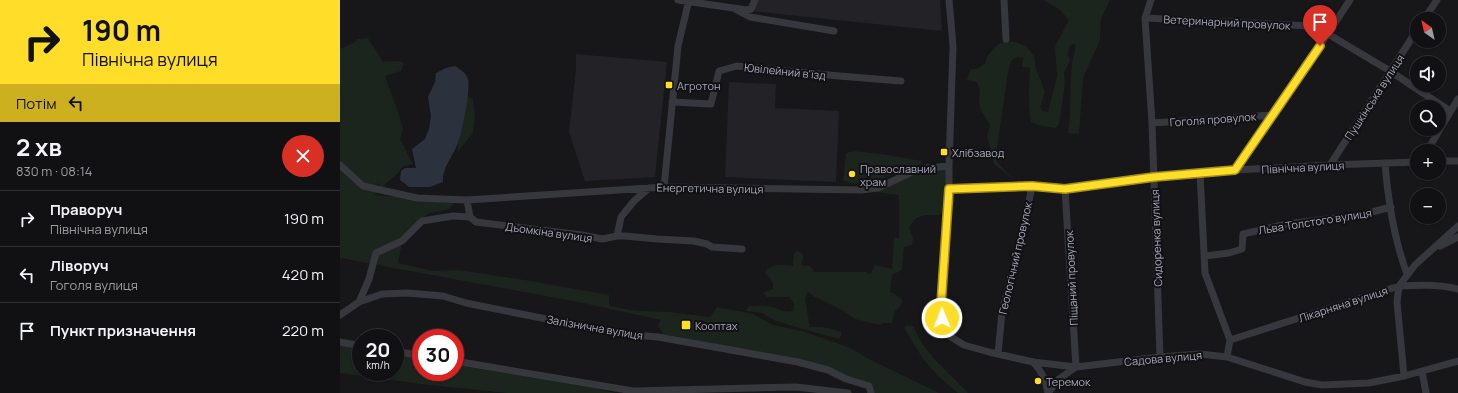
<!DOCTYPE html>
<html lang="uk">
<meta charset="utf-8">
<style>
body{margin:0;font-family:Manrope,sans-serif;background:#1a191c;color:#f1f3f6;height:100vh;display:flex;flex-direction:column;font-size:15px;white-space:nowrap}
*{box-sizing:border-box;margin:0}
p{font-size:13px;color:#9c9da0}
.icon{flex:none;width:22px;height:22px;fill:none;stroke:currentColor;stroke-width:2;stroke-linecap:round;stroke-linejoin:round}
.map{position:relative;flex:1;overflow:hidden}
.details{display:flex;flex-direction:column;background:#111013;width:340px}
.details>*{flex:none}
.hud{background:#ffdd28;color:#111;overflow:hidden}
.needle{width:26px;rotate:326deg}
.buttons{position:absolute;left:1070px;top:12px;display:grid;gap:8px}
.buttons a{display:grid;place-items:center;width:36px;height:36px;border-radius:50%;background:#111013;box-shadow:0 1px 3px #0004,0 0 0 1px #303033;font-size:20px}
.speed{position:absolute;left:12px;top:329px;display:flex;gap:8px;font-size:20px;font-weight:700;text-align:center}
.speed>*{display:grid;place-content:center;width:52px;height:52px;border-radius:50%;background:#111013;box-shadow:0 1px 3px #0004,0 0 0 1px #303033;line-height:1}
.speed small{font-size:10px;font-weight:400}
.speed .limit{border:6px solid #d22;background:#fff;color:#111}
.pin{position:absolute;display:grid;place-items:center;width:34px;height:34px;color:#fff;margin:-41px -17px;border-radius:50% 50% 50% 0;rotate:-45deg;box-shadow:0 0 4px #0007}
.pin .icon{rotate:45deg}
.me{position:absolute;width:44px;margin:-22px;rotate:359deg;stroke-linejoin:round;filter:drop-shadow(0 0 3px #0008)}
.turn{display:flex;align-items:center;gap:14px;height:84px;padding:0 16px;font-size:18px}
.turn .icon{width:52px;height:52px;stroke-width:2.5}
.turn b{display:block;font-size:28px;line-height:34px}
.then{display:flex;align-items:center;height:38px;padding:0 16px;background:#0003;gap:8px;font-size:15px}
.round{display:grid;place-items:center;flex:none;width:42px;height:42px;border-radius:21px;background:#1a191c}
.headline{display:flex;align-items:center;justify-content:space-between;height:68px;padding:0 16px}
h1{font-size:24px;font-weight:700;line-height:30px}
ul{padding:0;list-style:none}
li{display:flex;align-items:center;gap:12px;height:56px;padding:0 16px;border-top:1px solid #303033}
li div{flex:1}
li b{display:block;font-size:15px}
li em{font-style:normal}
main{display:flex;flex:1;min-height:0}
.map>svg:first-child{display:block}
.built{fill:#232226}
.green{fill:#1c241e}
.water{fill:#2b323e}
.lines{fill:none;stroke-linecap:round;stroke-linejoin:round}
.minor{stroke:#37373e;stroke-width:7}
.route-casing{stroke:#a6901a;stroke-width:10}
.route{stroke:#ffdd28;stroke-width:7}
.poi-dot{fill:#ffdd28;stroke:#121114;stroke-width:1.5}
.labels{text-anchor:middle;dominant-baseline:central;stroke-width:4;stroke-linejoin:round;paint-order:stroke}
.street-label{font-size:11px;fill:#a7a9ba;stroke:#121114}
.poi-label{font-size:11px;fill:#a7a9ba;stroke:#121114;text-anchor:start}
</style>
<main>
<section class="details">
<div class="hud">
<div class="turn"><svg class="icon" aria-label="right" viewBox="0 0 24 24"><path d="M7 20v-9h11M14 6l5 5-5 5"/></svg><div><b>190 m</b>Північна вулиця</div></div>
<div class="then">Потім<svg class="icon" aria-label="left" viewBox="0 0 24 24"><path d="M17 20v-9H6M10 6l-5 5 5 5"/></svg></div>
</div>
<div class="headline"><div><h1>2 хв</h1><p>830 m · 08:14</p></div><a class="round" style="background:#d93025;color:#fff"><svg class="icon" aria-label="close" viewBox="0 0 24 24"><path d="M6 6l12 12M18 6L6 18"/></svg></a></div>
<ul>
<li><svg class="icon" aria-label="right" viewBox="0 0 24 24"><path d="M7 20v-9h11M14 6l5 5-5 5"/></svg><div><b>Праворуч</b><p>Північна вулиця</p></div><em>190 m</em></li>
<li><svg class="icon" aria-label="left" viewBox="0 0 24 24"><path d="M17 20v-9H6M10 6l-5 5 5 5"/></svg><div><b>Ліворуч</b><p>Гоголя вулиця</p></div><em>420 m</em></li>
<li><svg class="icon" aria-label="arrive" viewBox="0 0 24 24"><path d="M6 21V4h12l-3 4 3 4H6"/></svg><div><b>Пункт призначення</b></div><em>220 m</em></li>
</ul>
</section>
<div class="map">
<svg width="1118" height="393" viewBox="0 0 1118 393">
<rect width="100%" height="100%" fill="#171619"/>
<!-- built -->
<path class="built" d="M415,0H600L602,31L411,11Z
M236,54L327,62L315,177L245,181L229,132L236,69Z
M389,82L436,84L435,108L499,111L496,182L385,177Z"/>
<!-- green -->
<path class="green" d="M703,0H770L761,19L760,40L743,78L739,134L728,133C732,108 729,87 732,63C733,56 736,51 735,44L730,45L728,53L730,61L724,72L725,84L719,125L715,128L698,125L691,122C688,104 689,86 690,68L682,67L683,58L677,57L672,60L669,66L657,148V162L674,180L654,164L647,135L650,126C648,120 642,113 640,108C637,98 643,94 637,82L627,80L630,70L639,68L645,63L648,55L657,45L665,41L675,42L686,46L694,56L696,69L705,92L700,107L703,111L708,112L717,76L715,46L729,20L719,9Z
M28,38L43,62L59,61L64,63L61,71L45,76L57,109L63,129L60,139L73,164L62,167L58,173L42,187L37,183L35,195L115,202L109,209L87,214L70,231L61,247L58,263L93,271L118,270L185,280L269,295V306L297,311L329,312L370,317L377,307L413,314L433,325L462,331L508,347L533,361L599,393H534L533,391L506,379L417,352L323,334L318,326L321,320L243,303L0,258V49L15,42L17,39Z
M126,95L133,99L135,115L133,133L117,153Z
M515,151L548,155L581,161L582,163C577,167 570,168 564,170C545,177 524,190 503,180L506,153Z
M609,166L608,209L599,215H585L576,218L569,227L573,238L572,245L564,247L562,270L552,275L550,292L555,294L563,300L561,305L555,311L552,323H543L540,325L515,319L502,310L473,296L468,292L465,299L470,327C481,326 490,328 501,332V335L499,339L456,327L434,320L422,313L406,311L409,306C415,306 421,305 427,306C437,307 441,313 453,311L454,303L449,297H427L423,293L433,289V283L425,272C432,263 443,265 453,266L454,253L458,251L463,254V259L461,265L469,266L473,269L474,272H527V273L531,274L535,265L552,269L554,238H559V195C546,194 534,191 521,190L574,171Z
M566,325L573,326C577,334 581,343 587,350C599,366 615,378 628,393H618L598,376L583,359L564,328Z
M0,342L21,346V372H55V351L81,356V372H115V361L232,383L275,393H167L89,385L0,373Z"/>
<!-- water -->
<path class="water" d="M115,66C121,70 125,72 128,79C131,88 122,133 118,143C113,157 102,167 103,182L90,187H69L60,180L61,171L65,168H76L72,149L85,139L89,129L91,116L88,97L95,82L96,73L106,68Z"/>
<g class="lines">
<!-- minor -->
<path class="minor" d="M338,0L407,10L411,9L415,0
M609,0L613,46L609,166V189L601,305L603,327L611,337L624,345L649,352L693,362L736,367L820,357L860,354L887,357L965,382L982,385L1029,383L1064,376L1118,361
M664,0L666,39
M811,0L805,18L812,123L820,357
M395,9L410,17L494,31
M805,18L993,27
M1084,19L1097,0
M988,34L1050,71L1110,111
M332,102L371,104L379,71L397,66L499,76L561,81
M812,123L934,115
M1087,151L1118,99
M1099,161H1118
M1045,163C1048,200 1054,239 1067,274
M0,165L23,186L77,198L127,200L324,187L521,190L538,188L574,171L586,168L609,166
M990,165L1077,30
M895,170L934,115L1010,0
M860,173L865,273L890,340L887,357
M324,187L338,46L349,0
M609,189L692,186L725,189L814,177L895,170L990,165L1077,162
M127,200L130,217L136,222L242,235L262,239L277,236H285L317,239L354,241L367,244L372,247L402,249
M277,236L281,217L294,201L309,188
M1100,246L1118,237
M865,256L889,253L902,249L903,234L947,224L1021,215L1051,207
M19,302L29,279L36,253L62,241L82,221L113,216L130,217
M0,315L19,302L42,294L67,293L103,296L126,303L282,334L318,337L458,362L488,370L506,379L529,386L531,393
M890,340L1059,286C1079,285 1098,284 1118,289
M0,342L21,346
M55,351L81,356
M658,354L662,312L683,231L692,186
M115,361L293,391L456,387L508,393
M693,362C702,371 706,380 708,393
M1082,371L1086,393
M1064,376L1057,302L1059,286L1075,265L1118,226
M708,393L719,379L736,367L725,189"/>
</g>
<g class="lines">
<!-- route casing -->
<g class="route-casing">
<path id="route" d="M602,318L601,305L609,189L692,186L725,189L814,177L895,170L980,46"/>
</g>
<!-- route -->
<use href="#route" class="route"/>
</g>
<!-- markers -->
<g class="poi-dot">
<rect x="325" y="81" width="8" height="8" rx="2"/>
<rect x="600" y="148" width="8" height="8" rx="2"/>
<circle cx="512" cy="174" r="4"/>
<rect x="341" y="320" width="10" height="10" rx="2"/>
<circle cx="698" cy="381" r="4"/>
</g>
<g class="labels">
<!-- street labels -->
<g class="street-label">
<text transform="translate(887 22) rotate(3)">Ветеринарний провулок</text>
<text transform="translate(445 71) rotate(6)">Ювілейний в'їзд</text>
<text transform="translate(1034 97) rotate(-57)">Пушкінська вулиця</text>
<text transform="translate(873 119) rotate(-4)">Гоголя провулок</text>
<text transform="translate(963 167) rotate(-3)">Північна вулиця</text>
<text transform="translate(370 188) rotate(1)">Енергетична вулиця</text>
<text transform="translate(975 221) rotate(-9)">Льва Толстого вулиця</text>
<text transform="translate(209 232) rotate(8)">Дьомкіна вулиця</text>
<text transform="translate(816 238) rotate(-92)">Сидоренка вулиця</text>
<text transform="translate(675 258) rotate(-77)">Геологічний провулок</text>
<text transform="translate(731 278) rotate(-93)">Піщаний провулок</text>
<text transform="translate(1003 304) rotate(-18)">Лікарняна вулиця</text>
<text transform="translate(255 327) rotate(10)">Залізнична вулиця</text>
<text transform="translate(823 358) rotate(-5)">Садова вулиця</text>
</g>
<!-- poi labels -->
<g class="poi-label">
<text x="337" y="85">Агротон</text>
<text x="612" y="152">Хлібзавод</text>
<text x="520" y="168">Православний<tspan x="520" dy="13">храм</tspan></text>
<text x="355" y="325">Кооптах</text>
<text x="706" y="381">Теремок</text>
</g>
</g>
</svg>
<div class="buttons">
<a><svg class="needle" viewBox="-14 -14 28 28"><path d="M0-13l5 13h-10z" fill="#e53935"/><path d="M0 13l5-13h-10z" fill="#9c9da0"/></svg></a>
<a><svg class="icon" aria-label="sound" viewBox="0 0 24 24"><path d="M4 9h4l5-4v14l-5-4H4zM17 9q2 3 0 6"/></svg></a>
<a><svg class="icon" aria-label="search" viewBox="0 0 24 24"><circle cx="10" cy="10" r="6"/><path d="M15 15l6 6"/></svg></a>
<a>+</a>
<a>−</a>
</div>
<div class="speed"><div>20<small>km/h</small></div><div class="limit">30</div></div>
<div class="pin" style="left:980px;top:46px;background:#d93025"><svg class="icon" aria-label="arrive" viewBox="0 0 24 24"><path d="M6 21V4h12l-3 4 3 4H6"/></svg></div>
<svg class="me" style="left:602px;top:318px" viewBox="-20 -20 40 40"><circle r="17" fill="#ffdd28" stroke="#fff" stroke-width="3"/><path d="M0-11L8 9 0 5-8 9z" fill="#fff"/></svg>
</div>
</main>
